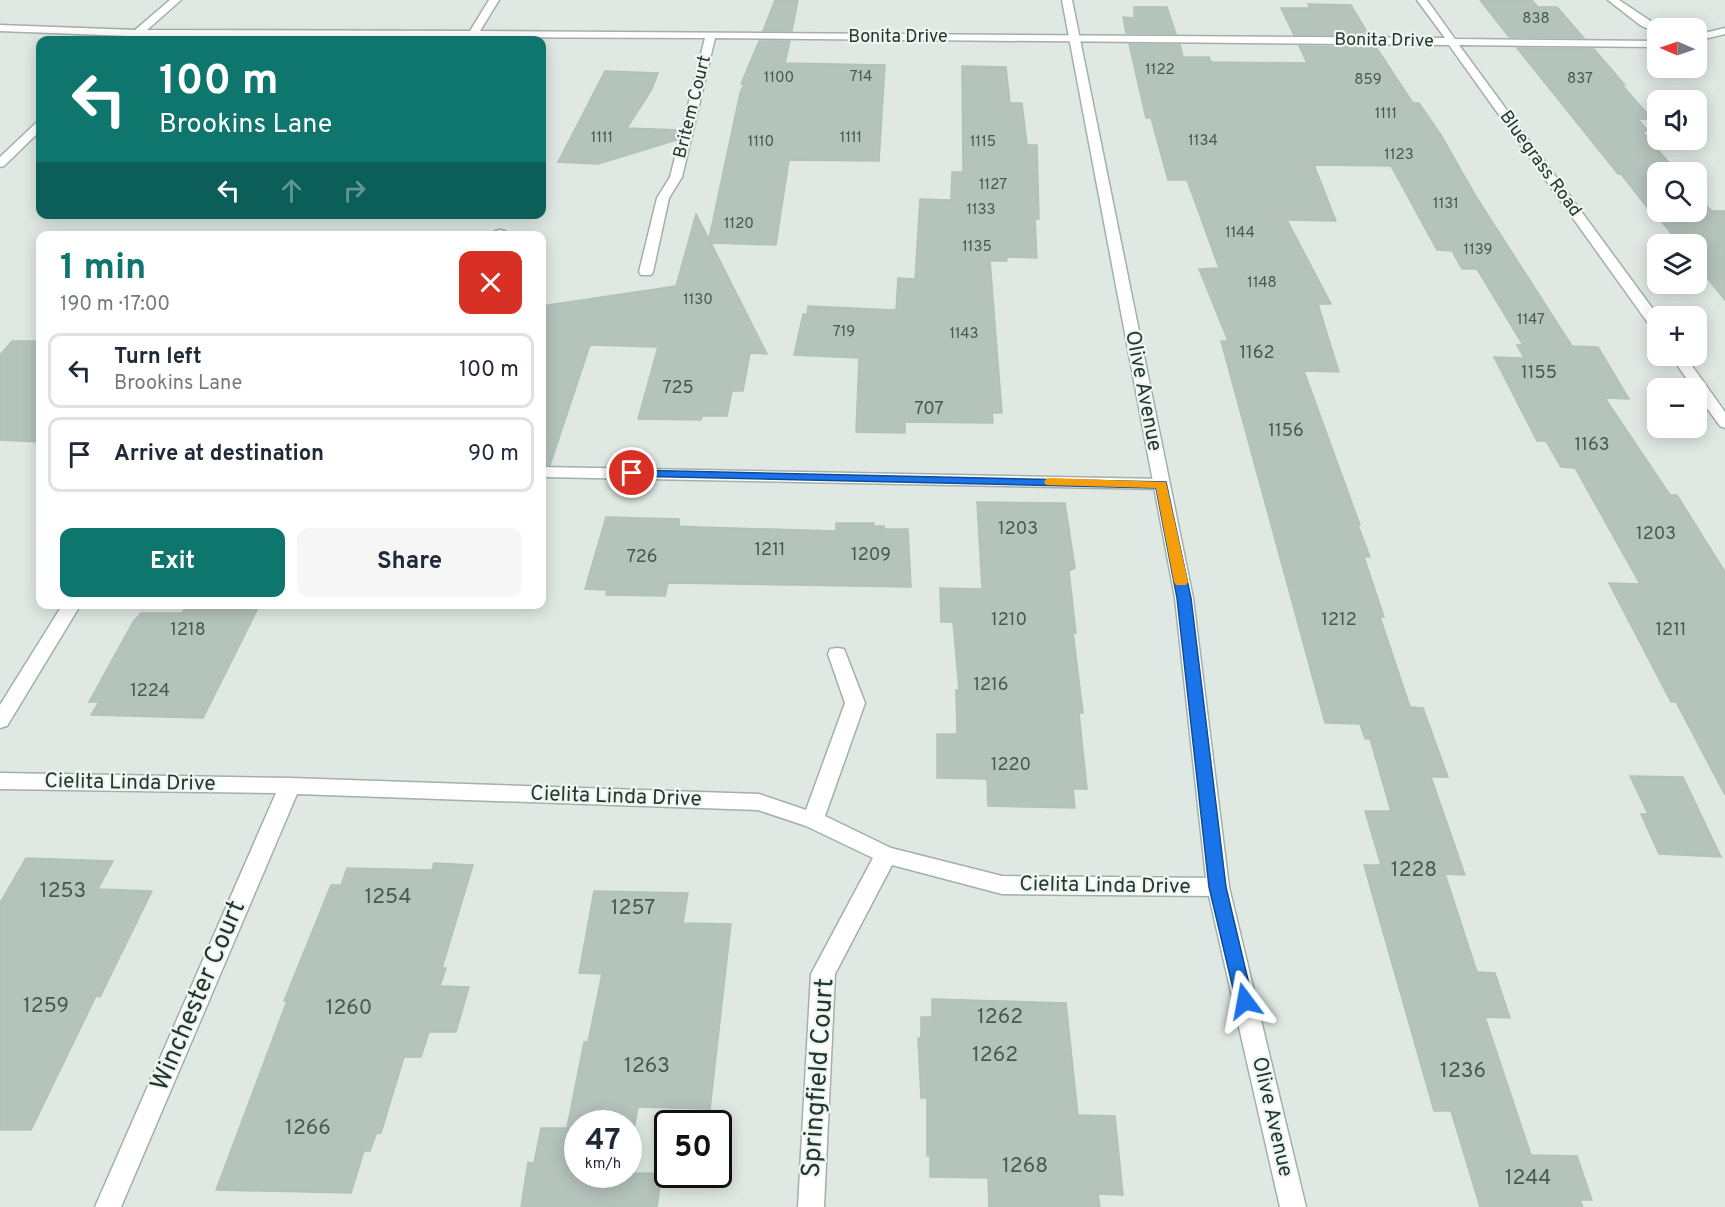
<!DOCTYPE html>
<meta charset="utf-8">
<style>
body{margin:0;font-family:Overpass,sans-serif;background:#f6f6f7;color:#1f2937;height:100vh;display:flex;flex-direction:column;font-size:22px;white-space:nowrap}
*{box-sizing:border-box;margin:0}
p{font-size:20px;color:#747a83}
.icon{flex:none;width:33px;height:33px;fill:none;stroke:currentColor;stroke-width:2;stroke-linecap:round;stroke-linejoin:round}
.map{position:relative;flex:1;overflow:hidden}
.details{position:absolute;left:36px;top:231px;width:510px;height:378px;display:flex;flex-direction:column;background:#fff;border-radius:12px;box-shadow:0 3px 15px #0003}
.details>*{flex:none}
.hud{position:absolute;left:36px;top:36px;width:510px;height:183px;border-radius:12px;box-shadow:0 3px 15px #0003;background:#0f766e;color:#fff;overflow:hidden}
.needle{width:39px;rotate:272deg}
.controls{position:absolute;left:1647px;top:18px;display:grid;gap:12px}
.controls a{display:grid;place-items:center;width:60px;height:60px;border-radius:12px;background:#fff;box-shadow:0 3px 15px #0003;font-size:30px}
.speed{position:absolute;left:564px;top:1110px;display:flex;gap:12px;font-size:30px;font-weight:700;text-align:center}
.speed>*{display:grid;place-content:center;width:78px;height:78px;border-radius:50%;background:#fff;box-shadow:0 3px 15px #0003;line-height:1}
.speed small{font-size:15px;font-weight:400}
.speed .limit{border:3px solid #111;border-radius:9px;background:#fff;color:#111}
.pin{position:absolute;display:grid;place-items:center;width:51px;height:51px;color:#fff;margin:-26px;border:3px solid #fff;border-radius:50%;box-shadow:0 2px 6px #0007}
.me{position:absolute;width:66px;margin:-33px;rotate:347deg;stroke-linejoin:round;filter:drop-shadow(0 0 4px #0008)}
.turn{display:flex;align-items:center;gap:21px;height:126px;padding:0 24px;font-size:27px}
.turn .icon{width:78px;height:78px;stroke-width:2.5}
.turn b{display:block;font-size:42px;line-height:51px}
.lanes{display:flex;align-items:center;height:57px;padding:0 24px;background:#0003;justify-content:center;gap:30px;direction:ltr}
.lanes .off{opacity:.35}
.round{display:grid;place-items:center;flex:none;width:63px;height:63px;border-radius:12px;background:#f6f6f7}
.overview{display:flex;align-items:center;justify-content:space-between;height:102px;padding:0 24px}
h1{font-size:36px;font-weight:700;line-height:45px;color:#0f766e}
.primary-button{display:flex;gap:12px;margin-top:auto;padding:12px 24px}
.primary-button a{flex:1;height:69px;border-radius:12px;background:#0f766e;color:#fff;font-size:24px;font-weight:700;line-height:69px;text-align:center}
.primary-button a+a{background:#f6f6f7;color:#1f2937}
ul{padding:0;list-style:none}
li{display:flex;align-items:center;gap:18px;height:75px;margin:0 12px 9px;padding:0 12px;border:3px solid #e0e1e3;border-radius:12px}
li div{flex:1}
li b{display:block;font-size:22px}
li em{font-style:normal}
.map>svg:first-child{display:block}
.building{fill:#b4c3bb;stroke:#b2c1b9;stroke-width:1.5}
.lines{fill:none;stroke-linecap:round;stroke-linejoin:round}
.lane-casing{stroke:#a3afa9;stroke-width:3}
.street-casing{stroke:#a3afa9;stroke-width:3}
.secondary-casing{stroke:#9fb3a9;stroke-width:3}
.lane{fill:#fff;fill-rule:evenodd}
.street{fill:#fff;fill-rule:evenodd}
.secondary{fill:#fff;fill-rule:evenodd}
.route{fill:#1a73e8;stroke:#114b97;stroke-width:1.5}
.slow{fill:#f59e0b}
.labels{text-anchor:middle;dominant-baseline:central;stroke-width:4.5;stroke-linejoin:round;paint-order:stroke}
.far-number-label{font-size:15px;fill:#465a51}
.far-street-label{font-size:18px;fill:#22372e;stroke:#eff6f1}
.number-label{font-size:18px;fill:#465a51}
.street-label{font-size:21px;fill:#22372e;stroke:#eff6f1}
.near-number-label{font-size:21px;fill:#465a51}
.near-street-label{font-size:26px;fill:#22372e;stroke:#eff6f1}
</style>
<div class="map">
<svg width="1725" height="1207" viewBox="0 0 1725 1207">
<rect width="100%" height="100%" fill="#dfe8e3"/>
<!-- building -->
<path class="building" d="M775,0H798L792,31H763Z
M1480,0H1532L1538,7H1557L1584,38L1509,37Z
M1308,4L1351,5L1369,35H1294L1281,8H1310Z
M1134,7H1167L1176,34L1126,33L1123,17L1134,18Z
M759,41H790L785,63L885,65L879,161L789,160L776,245L711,243L767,354L750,353L743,391H732L727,416H702L701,420L638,419L658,347L590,345L550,465H542V306L676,286L696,214L709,239L740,93L744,84H741Z
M1129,44L1180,45L1183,57H1209L1211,62L1307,63L1299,46L1376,47L1413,103H1419L1441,135L1477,198L1572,346L1598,347L1629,399L1605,398L1670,495H1677L1725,572V795L1676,702H1671L1609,583L1640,584L1575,468L1561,467L1546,441H1537L1494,357L1524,358L1517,345H1523L1477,269H1462L1452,251L1437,250L1391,166L1314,165L1336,221L1287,220L1331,304H1318L1339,372L1304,371L1360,525H1358L1370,557H1364L1384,617H1380L1410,707L1423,708L1448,777H1431L1465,875L1445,874L1477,972L1495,973L1510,1018L1485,1017L1531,1155L1577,1156L1592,1200H1580L1583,1207H1480L1451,1111H1434L1364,865H1381L1365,811H1391L1370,739H1365L1360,724L1325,723L1221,341H1228L1199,269L1219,268L1187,180H1168L1151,118H1146Z
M1517,48L1594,49L1625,85H1622L1652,119H1638L1648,131H1642L1677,172H1658V212H1696V196L1712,211H1725V300L1696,264V244H1680L1660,220H1657L1621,174H1618Z
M962,66L1006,67L1010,103H1022L1027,145H1037L1039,219H1035L1037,258L1006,257L1007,261H990L1002,413H992L993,423L905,422V433L856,432L859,358L794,355L803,314H807L808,306L896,310L898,278L915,279L920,199L951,200L952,172H963Z
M605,71L658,73L652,89L627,128L680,130L677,140L598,164L558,162Z
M12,341H40V442L0,440V355Z
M977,502L1065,503L1075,568L1069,571L1076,633L1073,632L1083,713H1079L1087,789H1073L1075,808L988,806L987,779L937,778V734H957L956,690H959L953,622H941L940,588L982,589Z
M606,517L679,519V526L698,527L836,531V523H874L873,526H884V529H908L911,587L668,583L665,596L606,595L607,590L585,589Z
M187,604H260L203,718L91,715L99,702H89L133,622L141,613H182Z
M1630,776L1683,777L1721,857L1659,854L1641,814H1648Z
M26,858L113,861L98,889L152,891L100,997L96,996L31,1130H0V903Z
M434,863L473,865L442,968H446L440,986L469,987L456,1032H429L421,1057H404L381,1133L376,1134L370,1151H364L351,1193L216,1190L287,1001H284L331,885H341L347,868L432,870Z
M594,891L688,893L683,923L731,924L710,1109L638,1107L628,1163V1124H578V1174L662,1173L657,1207H521L528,1162L534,1163L541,1128H567L584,1042H588L602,974L579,973Z
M932,999L1066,1003L1078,1115L1115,1116L1123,1195L1098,1194L1100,1207H989L988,1178L930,1177V1156H927V1098H921L918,1038H921V1017H932Z"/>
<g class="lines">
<!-- lane casing -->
<g class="lane-casing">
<path id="lane" d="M1608,0H1619L1661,28H1658V34L1640,25Z
M676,173L682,177L669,198L653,272L651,275H641L639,272L657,198L672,174Z"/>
</g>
<!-- street casing -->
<g class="street-casing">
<path id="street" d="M170,0H181L147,30L470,31L489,0H499L480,31L1445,38L1417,0H1427L1455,39L1658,41V47L1459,45L1658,316V331L1653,330L1449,45L715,38L682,177L676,181L670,177L705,38L140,36L134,39L129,36L0,31V25L135,30Z
M1725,28V34L1696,41V35Z
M40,122V131L4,166L0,167V157L36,123Z
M500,230L505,231L506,236H494L495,231Z
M1671,356H1685L1725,412V428L1720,426L1696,393V388H1693Z
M542,467L1162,479L1170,484L1162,489L542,477Z
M63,604H81L7,726L0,728V705Z
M837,648L844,649L846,654L865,703L825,816L891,848L1002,876L1218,878L1226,881L1229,887L1226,893L1218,896L1002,894L892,865L835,974L824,1207H798L811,974L873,858L806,826L758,810L297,794L121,1207H95L276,793L0,789V773L290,778L759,794L806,810L845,703L828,654L830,649Z"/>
</g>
<!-- secondary casing -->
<g class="secondary-casing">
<path id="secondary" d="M1062,0H1072L1193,598L1229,887L1306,1207H1280L1207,887L1175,598Z"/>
</g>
<!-- lane -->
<use href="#lane" class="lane"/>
<!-- street -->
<use href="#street" class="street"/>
<!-- secondary -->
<use href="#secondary" class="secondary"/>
</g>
<!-- route -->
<path class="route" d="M632,470L1166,482L1191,598L1226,887L1253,1001L1251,1007L1245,1009L1238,1007L1236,1001L1209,887L1177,598L1156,488L628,476V471Z"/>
<!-- slow -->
<path class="slow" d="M1050,478L1166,482L1188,582L1186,585H1176L1174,582L1156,488L1046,485L1044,482L1046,479Z"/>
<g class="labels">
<!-- far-number labels -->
<g class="far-number-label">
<text x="1536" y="19">838</text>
<text x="1160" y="70">1122</text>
<text x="861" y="77">714</text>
<text x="779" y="78">1100</text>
<text x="1580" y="79">837</text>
<text x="1368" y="80">859</text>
<text x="1386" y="114">1111</text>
<text x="602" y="138">1111</text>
<text x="851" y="138">1111</text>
<text x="1203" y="141">1134</text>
<text x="761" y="142">1110</text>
<text x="983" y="142">1115</text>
<text x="1399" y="155">1123</text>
<text x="993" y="185">1127</text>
<text x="1446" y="204">1131</text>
<text x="981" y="210">1133</text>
<text x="739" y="224">1120</text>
<text x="1240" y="233">1144</text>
<text x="977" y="247">1135</text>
<text x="1478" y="250">1139</text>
<text x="1262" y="283">1148</text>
<text x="698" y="300">1130</text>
<text x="1531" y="320">1147</text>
<text x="844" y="332">719</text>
<text x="964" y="334">1143</text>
</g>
<!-- far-street labels -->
<g class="far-street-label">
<text x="898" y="37">Bonita Drive</text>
<text transform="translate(1384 41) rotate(1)">Bonita Drive</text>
<text transform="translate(693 107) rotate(-76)">Britem Court</text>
<text transform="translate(1540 164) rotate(54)">Bluegrass Road</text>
</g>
<!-- number labels -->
<g class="number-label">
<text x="1257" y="353">1162</text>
<text x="1539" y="373">1155</text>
<text x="678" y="388">725</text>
<text x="929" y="409">707</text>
<text x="1286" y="431">1156</text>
<text x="1592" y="445">1163</text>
<text x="1018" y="529">1203</text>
<text x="1656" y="534">1203</text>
<text x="770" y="550">1211</text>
<text x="871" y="555">1209</text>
<text x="642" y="557">726</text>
<text x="1009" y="620">1210</text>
<text x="1339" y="620">1212</text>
<text x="188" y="630">1218</text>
<text x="1671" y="630">1211</text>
<text x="991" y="685">1216</text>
<text x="150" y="691">1224</text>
<text x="1011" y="765">1220</text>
</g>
<!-- street labels -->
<g class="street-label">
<text transform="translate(1143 391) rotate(79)">Olive Avenue</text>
<text transform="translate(130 783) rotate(1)">Cielita Linda Drive</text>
<text transform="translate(616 797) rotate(2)">Cielita Linda Drive</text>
<text transform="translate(1105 886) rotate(1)">Cielita Linda Drive</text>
<text transform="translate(1272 1117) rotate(77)">Olive Avenue</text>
</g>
<!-- near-number labels -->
<g class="near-number-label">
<text x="1414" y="870">1228</text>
<text x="63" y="891">1253</text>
<text x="388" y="897">1254</text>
<text x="633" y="908">1257</text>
<text x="46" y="1006">1259</text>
<text x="349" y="1008">1260</text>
<text x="1000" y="1017">1262</text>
<text x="995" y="1055">1262</text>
<text x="647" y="1066">1263</text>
<text x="1463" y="1071">1236</text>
<text x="308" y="1128">1266</text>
<text x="1025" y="1166">1268</text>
<text x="1528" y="1178">1244</text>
</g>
<!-- near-street labels -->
<g class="near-street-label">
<text transform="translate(199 996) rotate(-67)">Winchester Court</text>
<text transform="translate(819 1078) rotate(-86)">Springfield Court</text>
</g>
</g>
</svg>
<div class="controls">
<a><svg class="needle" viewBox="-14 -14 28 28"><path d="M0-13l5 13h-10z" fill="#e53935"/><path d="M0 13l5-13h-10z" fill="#747a83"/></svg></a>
<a><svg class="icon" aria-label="sound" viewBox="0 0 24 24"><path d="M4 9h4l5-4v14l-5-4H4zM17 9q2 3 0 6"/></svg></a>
<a><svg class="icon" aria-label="search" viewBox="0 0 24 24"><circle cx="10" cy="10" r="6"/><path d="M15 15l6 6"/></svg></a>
<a><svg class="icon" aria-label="layers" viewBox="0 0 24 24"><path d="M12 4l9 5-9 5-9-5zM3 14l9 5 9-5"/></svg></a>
<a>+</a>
<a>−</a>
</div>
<div class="speed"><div>47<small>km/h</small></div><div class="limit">50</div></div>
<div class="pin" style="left:632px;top:473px;background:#d93025"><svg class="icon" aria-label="arrive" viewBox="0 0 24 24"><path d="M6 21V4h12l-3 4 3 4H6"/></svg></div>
<svg class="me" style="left:1245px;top:1001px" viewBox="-20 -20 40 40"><path d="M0-17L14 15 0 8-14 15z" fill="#1a73e8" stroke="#fff" stroke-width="4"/></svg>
<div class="hud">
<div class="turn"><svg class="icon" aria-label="left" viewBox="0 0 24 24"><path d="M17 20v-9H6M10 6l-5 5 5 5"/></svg><div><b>100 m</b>Brookins Lane</div></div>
<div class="lanes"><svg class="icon" aria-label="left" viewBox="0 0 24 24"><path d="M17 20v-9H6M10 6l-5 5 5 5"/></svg><svg class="icon off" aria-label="ahead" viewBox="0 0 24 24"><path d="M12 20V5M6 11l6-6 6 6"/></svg><svg class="icon off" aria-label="right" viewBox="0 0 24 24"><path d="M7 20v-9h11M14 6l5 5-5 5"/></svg></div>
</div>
<section class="details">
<div class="overview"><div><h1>1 min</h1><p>190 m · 17:00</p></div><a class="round" style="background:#d93025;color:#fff"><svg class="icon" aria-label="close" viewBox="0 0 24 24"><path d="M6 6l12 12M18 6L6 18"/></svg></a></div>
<ul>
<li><svg class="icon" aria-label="left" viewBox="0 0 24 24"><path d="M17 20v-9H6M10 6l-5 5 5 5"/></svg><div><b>Turn left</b><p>Brookins Lane</p></div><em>100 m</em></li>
<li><svg class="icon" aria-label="arrive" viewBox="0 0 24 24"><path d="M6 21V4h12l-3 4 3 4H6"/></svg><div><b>Arrive at destination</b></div><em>90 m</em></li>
</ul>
<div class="primary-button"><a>Exit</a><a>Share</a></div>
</section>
</div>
